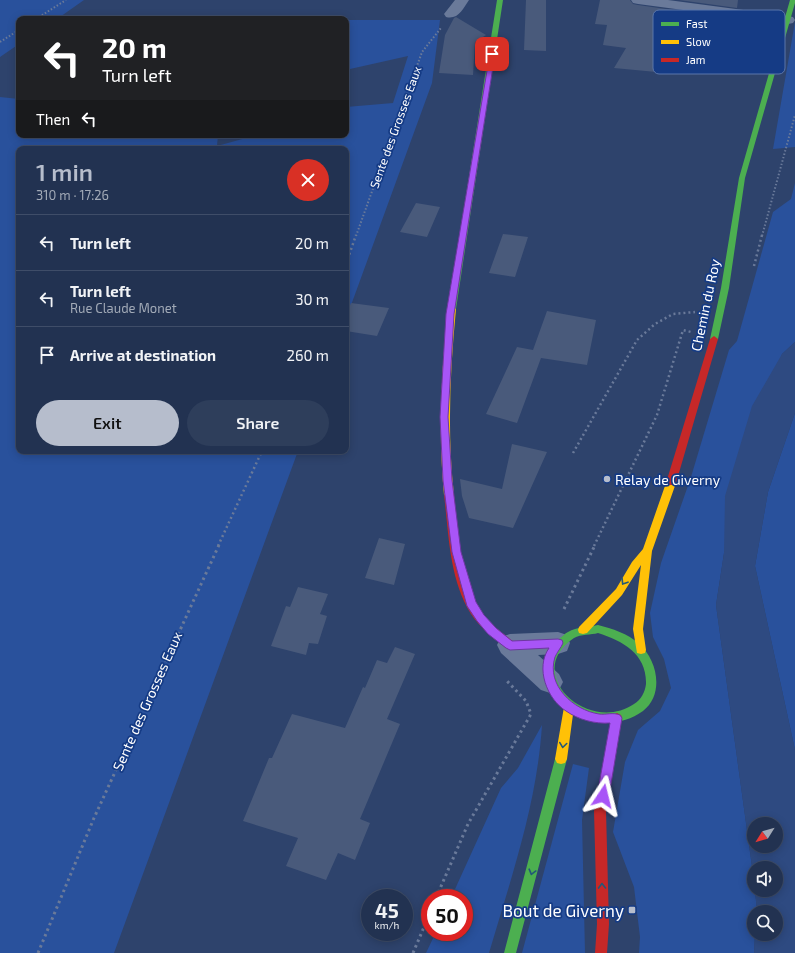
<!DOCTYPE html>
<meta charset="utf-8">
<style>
body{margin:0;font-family:"Exo 2",sans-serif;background:#2e3e5b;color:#f1f3f6;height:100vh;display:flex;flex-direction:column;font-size:15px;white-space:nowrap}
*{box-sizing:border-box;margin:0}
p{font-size:13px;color:#a2aab7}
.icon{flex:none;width:22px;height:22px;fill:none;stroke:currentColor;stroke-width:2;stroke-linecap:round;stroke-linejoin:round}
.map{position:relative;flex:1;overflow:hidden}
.drawer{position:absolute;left:16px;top:146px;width:333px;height:308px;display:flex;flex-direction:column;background:#223251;border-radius:8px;box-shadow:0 2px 10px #0003,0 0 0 1px #3f4d68}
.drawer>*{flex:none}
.top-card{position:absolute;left:16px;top:16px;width:333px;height:122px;border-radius:8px;box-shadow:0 2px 10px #0003,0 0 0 1px #3f4d68;background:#202124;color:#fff;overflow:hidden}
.needle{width:26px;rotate:233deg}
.buttons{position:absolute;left:747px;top:817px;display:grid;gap:8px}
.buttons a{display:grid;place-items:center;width:36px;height:36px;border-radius:50%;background:#223251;box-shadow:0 2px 10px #0003,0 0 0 1px #3f4d68;font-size:20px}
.speed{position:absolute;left:361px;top:889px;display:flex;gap:8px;font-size:20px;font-weight:700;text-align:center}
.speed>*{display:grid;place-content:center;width:52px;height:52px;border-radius:50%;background:#223251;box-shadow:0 2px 10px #0003,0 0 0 1px #3f4d68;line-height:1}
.speed small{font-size:10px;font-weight:400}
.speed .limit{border:6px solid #d22;background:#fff;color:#111}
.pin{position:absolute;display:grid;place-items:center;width:34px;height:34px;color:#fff;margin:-17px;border-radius:8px;box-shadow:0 2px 6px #0006}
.me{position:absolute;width:44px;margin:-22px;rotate:10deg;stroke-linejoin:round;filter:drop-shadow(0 0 3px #0008)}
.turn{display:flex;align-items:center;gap:14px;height:84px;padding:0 20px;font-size:18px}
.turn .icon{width:52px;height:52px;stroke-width:2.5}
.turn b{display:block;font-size:28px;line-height:34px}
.then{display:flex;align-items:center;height:38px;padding:0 20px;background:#0003;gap:8px;font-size:15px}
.round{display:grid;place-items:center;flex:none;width:42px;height:42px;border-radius:21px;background:#2e3e5b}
.overview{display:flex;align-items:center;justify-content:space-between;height:68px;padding:0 20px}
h1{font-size:24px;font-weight:600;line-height:30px;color:#b6bdcc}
.cta{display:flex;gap:8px;margin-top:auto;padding:8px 20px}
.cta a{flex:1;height:46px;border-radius:24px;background:#b6bdcc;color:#111;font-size:16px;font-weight:600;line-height:46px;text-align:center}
.cta a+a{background:#2e3e5b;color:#f1f3f6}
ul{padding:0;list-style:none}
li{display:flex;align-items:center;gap:12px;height:56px;padding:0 20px;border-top:1px solid #3f4d68}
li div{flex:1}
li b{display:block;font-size:15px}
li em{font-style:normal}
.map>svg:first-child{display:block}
.green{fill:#29519c}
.water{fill:#2e4a81;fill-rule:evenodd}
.building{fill:#495a7b}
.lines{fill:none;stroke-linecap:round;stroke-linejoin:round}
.path-far2{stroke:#6a7a9a;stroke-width:2;stroke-dasharray:1.5 2;stroke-linecap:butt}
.path-far1{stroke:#6a7a9a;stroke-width:2.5;stroke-dasharray:2 3;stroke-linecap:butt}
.path{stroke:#6a7a9a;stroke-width:3;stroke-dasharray:2.5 3.5;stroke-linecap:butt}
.street{fill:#6a7a9a;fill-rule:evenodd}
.fast{fill:#4caf50;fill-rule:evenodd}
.slow{fill:#ffc107;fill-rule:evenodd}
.jam{fill:#c62828;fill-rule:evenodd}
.oneway{stroke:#235878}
.route{fill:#a855f7;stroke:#6d37a1}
.poi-dot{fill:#b6bdcc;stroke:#153b85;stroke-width:1.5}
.labels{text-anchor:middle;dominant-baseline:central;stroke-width:3.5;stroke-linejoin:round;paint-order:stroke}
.far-street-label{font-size:12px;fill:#fff;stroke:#153b85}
.street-label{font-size:14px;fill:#fff;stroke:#153b85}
.poi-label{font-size:14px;fill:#fff;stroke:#153b85;text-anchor:start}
.near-poi-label{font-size:17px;fill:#fff;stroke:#153b85;text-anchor:end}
.key{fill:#153b85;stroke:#5b76aa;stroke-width:1}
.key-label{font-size:11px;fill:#fff}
</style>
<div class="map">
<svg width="795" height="953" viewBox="0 0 795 953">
<rect width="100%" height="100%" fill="#2e436c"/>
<!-- green -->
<path class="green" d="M0,0H84L57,19H19V44L0,57Z
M334,19L440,20L432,83L346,319V149H19V451H298L114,953H0V97L19,99V135H218L217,146L257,135H346V107L393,103L408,56L350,69L346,68V19Z
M795,22V147L773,149Z
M795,183V342L782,354L724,553L716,605L754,881V890H755L757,912H754V934H755L754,953H639L640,937L634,887L613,832L625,762L638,730L660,711L671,688L664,659L653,637L650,613L661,563L691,477L729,350L737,341L773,212L791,199Z
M795,413V750L755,566L768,492Z
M542,725C537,804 511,878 489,953H426L436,932H464V898H451L501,788L518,768Z
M573,764L589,768L582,820L585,953H522Z"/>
<!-- water -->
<path class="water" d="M795,342V413L768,492L755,566L795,750V953H754L755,934H776V912H757L755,890H776V868H754V881L716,605L724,553L725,496L752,406L782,354ZM754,824H776V846H754Z"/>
<!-- building -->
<path class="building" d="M526,0H546V51L524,50Z
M600,0H630L633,4L638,5L736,19L735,32L690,25L686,32L669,23L667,73L614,68L626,48L603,45L607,25L595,24Z
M679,0H738L737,8Z
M456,17L486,35L475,42L473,75L439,73L445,35L454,18Z
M416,203L440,207L427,237L400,232Z
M503,234L528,237L515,277L489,273Z
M351,303L389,308L377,336L346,331V315Z
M547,311L596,320L587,365L541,358L517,423L486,414L517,347L533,350Z
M512,444L547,452L513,528L469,518L462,496L460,479L502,489Z
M379,538L405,544L394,585L365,578Z
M298,587L328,594L320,614L327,616L318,644L309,643L306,655L271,646L286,606L290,607Z
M395,647L415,654L387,719L400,724L360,819L370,823L355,860L338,853L326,880L286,866L298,838L243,821L269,758H272L292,714L345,728L363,687L365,688L377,660L387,663Z"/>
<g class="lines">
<!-- path-far2 -->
<path class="path-far2" d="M36,19L66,0
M0,42L19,30
M356,236L422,52L441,28
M762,236L795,115"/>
<!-- path-far1 -->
<path class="path-far1" d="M346,264L356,235
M754,266L762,235
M573,453L637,340L655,324L673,314L695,312
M218,546L262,451
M594,546L657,415L683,330L691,332"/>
<!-- path -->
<path class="path" d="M564,609L595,545
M436,898L468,824L531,714L526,701L507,681
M38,953L94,818L219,545
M413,953L430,913"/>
<!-- street -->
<path class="street" d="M455,0H469C463,9 458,20 446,17L444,14Z
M631,0H668L788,16L793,17L795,20L793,23L788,24L638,4L633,3Z
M558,632L567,635L570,643L567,651L558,654L538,655L559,674L563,682L559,690L550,693L541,690L501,653L497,645L501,637L510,634Z"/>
<!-- fast -->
<path class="fast" d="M497,0H503L456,309L452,312L448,309Z
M790,0H795V3L745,178L729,288L718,339L714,342L710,339L721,288L739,178Z
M598,625C612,629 628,633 639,644C657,659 665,694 643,711C589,750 511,681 559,639C562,637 565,633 568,632C577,627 588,627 598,625ZM598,633C623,641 647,654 646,684C645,692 641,700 634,704C588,735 521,673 574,638C581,634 591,635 598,633Z
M561,754L565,755L567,759L516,953H504L555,759L557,755Z"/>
<!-- slow -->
<path class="slow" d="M452,306L456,309C450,371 447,433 454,495L452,497H446L444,495C438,433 441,371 448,309Z
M671,480L674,481L676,483L652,551L643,629L646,650L645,653L641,654L637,653L633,629L641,565L622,595L587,633L583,634L579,633L578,630L579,627L616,589L632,562L643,549L666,483L668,481Z
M569,702L573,704L574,707L567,759L565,763L561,764L557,763L555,759L564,707L565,704Z"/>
<!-- jam -->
<path class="jam" d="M714,336L718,339L676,483L674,485H668L666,483L710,339Z
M449,492L452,493L454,495C458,532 457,575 478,608C487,622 501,632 514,642L515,645L514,648L510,649L506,648C494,638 480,628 471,614C449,578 449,535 444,495L446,493Z
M617,713L621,715L622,718L606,811L609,924L607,953H595L597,924L594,811L612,718L613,715Z"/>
</g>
<!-- one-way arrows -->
<defs><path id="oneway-chevron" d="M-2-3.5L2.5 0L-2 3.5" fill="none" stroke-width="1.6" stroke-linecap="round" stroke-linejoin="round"/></defs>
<g class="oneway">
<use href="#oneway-chevron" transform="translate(624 582) rotate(122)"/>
<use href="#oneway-chevron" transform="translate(563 745) rotate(98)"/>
<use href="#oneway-chevron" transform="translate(532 872) rotate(105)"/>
<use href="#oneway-chevron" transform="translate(602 886) rotate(-91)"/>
</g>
<!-- route -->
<path class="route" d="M490,53L495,54L454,314L448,417L452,480L461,552L476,602L484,615L496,628L512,641L558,639L562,640L563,643C561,648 557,652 555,657C546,685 573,710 599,714C606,715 613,712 620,715L622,718L609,796L607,800L603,801L599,800L597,796L610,723C595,724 579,720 566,711C547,699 535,668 549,648L510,650L506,648L488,634L477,621L467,606L452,552L443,480L440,417L446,314Z"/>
<!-- markers -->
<g class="poi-dot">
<circle cx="607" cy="479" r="4"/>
<rect x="628" y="906" width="8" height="8" rx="2"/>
</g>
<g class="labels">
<!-- far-street labels -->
<g class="far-street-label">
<text transform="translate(395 127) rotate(-70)">Sente des Grosses Eaux</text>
</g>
<!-- street labels -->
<g class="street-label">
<text transform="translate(705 305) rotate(-78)">Chemin du Roy</text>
<text transform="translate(147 701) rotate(-66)">Sente des Grosses Eaux</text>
</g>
<!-- poi labels -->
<g class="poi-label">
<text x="615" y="479">Relay de Giverny</text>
</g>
<!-- near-poi labels -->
<g class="near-poi-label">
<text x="624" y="910">Bout de Giverny</text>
</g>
</g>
<!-- legend -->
<rect x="653" y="10" width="132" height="64" rx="6" class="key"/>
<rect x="661" y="22" width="18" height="4" fill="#4caf50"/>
<rect x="661" y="40" width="18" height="4" fill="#ffc107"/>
<rect x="661" y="58" width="18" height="4" fill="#c62828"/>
<g class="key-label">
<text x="686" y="28">Fast</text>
<text x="686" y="46">Slow</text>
<text x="686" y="64">Jam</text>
</g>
</svg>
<div class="buttons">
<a><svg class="needle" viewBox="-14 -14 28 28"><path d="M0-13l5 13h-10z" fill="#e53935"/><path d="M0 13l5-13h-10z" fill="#a2aab7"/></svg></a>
<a><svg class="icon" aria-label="sound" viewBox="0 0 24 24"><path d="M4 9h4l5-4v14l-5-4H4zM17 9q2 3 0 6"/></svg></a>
<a><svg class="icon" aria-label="search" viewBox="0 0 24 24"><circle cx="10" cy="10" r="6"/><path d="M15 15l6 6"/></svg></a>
</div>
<div class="speed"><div>45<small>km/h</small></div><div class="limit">50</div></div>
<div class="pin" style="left:492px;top:54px;background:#d93025"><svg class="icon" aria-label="arrive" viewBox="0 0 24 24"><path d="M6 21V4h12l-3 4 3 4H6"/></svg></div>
<svg class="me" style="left:603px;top:796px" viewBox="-20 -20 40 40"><path d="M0-17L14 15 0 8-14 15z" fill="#a855f7" stroke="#fff" stroke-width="4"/></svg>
<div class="top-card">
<div class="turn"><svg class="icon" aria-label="left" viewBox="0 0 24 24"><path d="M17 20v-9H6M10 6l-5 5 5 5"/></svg><div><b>20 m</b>Turn left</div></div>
<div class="then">Then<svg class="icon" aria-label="left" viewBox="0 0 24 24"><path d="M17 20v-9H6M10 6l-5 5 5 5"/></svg></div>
</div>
<section class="drawer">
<div class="overview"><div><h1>1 min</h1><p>310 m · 17:26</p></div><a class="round" style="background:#d93025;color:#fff"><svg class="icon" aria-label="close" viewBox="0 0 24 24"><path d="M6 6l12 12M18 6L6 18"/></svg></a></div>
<ul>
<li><svg class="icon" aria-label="left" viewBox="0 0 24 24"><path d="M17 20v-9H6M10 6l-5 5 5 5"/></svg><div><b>Turn left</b></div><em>20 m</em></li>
<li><svg class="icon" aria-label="left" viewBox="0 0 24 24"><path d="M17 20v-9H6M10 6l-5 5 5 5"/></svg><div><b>Turn left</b><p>Rue Claude Monet</p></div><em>30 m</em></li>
<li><svg class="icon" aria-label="arrive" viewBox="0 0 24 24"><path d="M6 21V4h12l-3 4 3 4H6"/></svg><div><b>Arrive at destination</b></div><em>260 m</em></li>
</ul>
<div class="cta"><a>Exit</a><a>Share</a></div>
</section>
</div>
